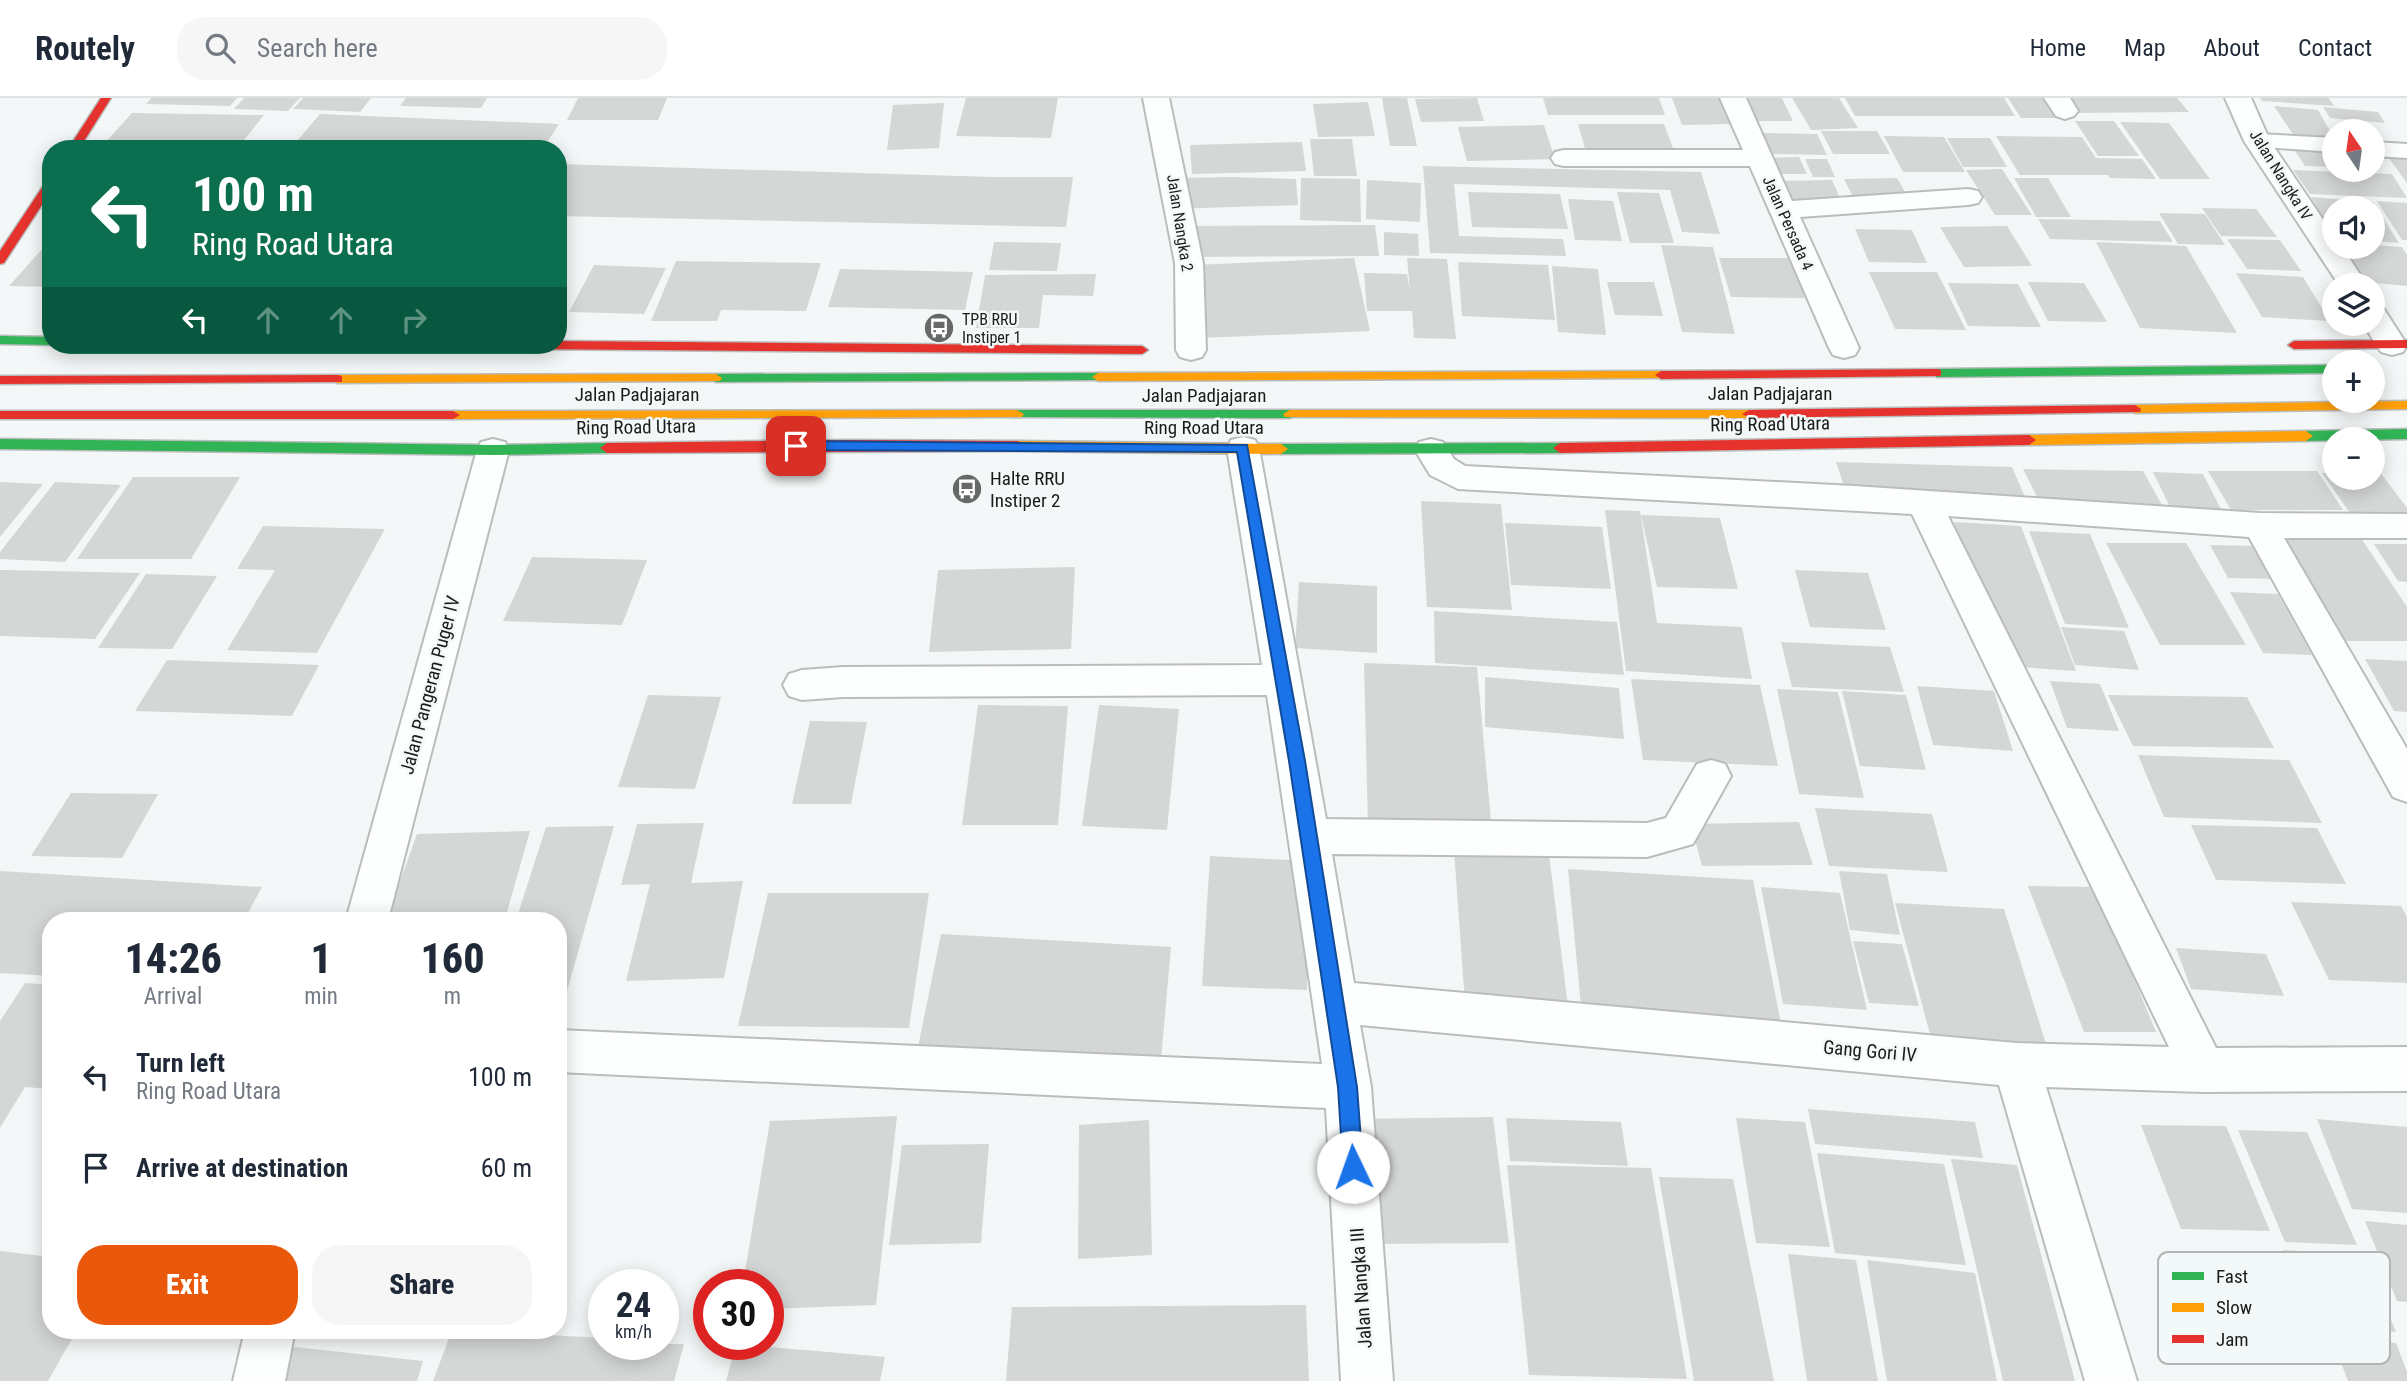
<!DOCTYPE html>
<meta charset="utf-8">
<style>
body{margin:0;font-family:"Roboto Condensed",sans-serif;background:#f6f6f7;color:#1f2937;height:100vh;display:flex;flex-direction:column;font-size:26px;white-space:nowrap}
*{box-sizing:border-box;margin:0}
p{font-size:23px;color:#747a83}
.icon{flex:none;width:38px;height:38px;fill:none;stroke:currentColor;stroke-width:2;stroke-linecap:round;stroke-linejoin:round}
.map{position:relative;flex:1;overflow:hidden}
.side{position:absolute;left:42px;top:814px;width:525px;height:427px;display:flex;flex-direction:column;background:#fff;border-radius:28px;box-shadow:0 4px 18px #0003}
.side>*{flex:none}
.guide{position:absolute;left:42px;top:42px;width:525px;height:214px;border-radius:28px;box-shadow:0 4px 18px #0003;background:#0b6e4f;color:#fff;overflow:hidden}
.needle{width:46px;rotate:347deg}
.buttons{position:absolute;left:2322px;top:21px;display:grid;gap:14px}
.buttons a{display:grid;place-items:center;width:63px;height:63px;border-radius:50%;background:#fff;box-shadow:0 4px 18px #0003;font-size:35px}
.speed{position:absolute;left:588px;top:1171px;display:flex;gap:14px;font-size:35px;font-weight:700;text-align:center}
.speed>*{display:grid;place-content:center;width:91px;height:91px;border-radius:50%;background:#fff;box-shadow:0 4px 18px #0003;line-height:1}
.speed small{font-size:18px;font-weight:400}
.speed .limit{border:10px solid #d22;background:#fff;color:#111}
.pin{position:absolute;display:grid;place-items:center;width:60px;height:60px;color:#fff;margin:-30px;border-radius:14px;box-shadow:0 4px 10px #0006}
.me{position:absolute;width:77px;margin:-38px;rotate:357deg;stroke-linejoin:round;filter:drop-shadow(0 0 5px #0008)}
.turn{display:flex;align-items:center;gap:24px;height:147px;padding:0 35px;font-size:32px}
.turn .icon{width:91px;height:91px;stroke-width:2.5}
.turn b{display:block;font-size:49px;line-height:60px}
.lanes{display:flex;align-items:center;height:66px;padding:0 35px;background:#0003;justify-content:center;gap:35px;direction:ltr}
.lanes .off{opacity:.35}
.eta{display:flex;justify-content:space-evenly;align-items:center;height:119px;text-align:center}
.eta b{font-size:42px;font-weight:800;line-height:49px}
.primary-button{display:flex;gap:14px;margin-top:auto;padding:14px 35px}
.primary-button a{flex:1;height:80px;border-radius:28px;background:#ea580c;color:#fff;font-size:28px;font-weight:800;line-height:80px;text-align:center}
.primary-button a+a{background:#f6f6f7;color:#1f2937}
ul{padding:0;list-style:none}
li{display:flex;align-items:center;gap:21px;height:91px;padding:0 35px}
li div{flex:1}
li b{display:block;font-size:26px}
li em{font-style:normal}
header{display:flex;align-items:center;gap:42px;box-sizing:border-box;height:98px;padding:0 35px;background:#fff;border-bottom:2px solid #e0e1e3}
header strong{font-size:33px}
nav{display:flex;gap:38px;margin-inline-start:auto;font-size:24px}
.search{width:490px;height:63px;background:#f6f6f7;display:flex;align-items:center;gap:18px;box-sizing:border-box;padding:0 24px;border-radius:28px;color:#747a83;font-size:26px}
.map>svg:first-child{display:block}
.building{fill:#d5d7d7}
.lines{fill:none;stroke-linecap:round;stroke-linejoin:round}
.lane-casing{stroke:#bbbdbd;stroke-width:4}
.street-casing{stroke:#bbbdbd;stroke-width:4}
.fast-casing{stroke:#bbbdbd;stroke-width:3}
.slow-casing{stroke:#bbbdbd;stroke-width:3}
.jam-casing{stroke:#bbbdbd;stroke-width:3}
.lane{fill:#fdfefe;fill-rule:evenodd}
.street{fill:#fdfefe;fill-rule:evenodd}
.fast{fill:#30b455;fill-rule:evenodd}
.slow{fill:#ff9f0a;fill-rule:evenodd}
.jam{fill:#e5322d;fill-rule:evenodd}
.route{fill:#1a73e8;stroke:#114b97;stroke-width:2}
.labels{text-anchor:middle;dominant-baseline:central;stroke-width:5;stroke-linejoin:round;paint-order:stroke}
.far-street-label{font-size:16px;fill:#1a1c1b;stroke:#f3f8f8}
.far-poi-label{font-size:16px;fill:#1a1c1b;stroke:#f3f8f8;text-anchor:start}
.street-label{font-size:19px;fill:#1a1c1b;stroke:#f3f8f8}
.poi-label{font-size:19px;fill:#1a1c1b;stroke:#f3f8f8;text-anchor:start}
.key{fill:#f3f8f8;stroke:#b2b6b6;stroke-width:2}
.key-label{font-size:19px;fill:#1a1c1b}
</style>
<header>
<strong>Routely</strong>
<div class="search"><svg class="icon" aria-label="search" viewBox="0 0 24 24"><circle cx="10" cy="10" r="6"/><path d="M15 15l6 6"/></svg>Search here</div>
<nav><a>Home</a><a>Map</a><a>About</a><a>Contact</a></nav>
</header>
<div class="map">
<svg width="2407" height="1283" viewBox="0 0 2407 1283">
<rect width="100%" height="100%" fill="#f4f7f7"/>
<!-- building -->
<path class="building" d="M151,0H237L230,8L146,6Z
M244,0H300L288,13L234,11Z
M303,0H371L360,14L293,11Z
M406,0H487L481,10L400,8Z
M578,0H667L658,22H567Z
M966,0H1058L1051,40L956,38Z
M1382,0H1407L1417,48H1390Z
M1477,0L1484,23L1421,24L1415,1Z
M1543,0H1659L1665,17H1548Z
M1672,0H1720L1731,26L1682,27Z
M1745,0H1782L1793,23H1755Z
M1792,0H1839L1858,30L1811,32Z
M1845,0H2004L2015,18H1855Z
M2008,0H2047L2061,20H2021Z
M2063,0H2177L2189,14L2073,15Z
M2260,0H2329L2334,8L2262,3Z
M1368,4L1375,38L1318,39L1313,6Z
M944,5L939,50L887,52L893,7Z
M2274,8L2318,12L2334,40L2293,36Z
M2323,9L2378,14L2385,25L2330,20Z
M132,15L264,17L237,51L102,48Z
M320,16L559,26L543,51H290Z
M2075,23H2114L2139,58H2098Z
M2120,24L2169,25L2210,81H2160Z
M1578,26H1664L1674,53L1586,54Z
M1544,27L1555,61L1467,63L1458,29Z
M1821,33H1877L1890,56H1833Z
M1763,35L1817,36L1827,57L1772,56Z
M1884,38L1944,39L1965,74H1903Z
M1996,38L2082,39L2096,60L2142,61L2156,81L2110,80L2108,77H2020Z
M1947,40H1990L2007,69H1963Z
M1310,41H1352L1357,78H1314Z
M1302,44L1306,73L1192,76L1190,47Z
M2291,47L2334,49V69L2305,68Z
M1799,59L1807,76H1773L1765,60Z
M2388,59L2407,60V85Z
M1805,61H1827L1835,79H1813Z
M558,66L993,79H1073L1066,129L558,118Z
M1423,68L1701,74L1720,136L1682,134L1670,92L1454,86L1459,138L1563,141L1566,158L1430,155Z
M2002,71L2032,117H1995L1966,72Z
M2293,72L2392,76L2407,100L2310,96Z
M1233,79L1296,81L1298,107L1171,111V80Z
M1301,80L1360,81L1361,124L1300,122Z
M1897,80L1907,97H1852L1844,81Z
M2014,80H2048L2071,119H2036Z
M1367,82L1421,85L1420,124L1366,121Z
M1832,82L1840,100L1792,101L1784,83Z
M1468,94L1560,96L1568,131L1472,129Z
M1617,94L1659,95L1674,145H1630Z
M2311,99L2373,104L2399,145L2373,143V110H2334V141Z
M1568,101L1613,103L1622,143L1575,142Z
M2377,103L2407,105V142H2402Z
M2202,110L2256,111L2277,139L2221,138Z
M2159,115L2205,116L2225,147L2178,146Z
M2038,121L2160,123L2173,144L2050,141Z
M1375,127L1379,158L1184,159V128Z
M2007,128L2032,168L1964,169L1940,129Z
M1855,131L1912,132L1927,165L1869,164Z
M1384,134L1418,136L1419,158L1384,157Z
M2227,141L2280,142L2301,173L2247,171Z
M2331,143H2334V149H2373V147L2402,149L2407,157V188L2353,183Z
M994,144L1061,145L1057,173L989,172Z
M2096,144L2186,148L2237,235L2140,230Z
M1661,147L1713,149L1735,236L1682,234Z
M44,149H51V189L9,188Z
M1354,160L1370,233L1201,240L1194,167Z
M1407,160L1447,161L1456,241L1414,240L1412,213H1367L1364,175L1407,176L1410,193Z
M1719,160H1790L1805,200L1731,199Z
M676,163L821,165L806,213L721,212L717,223H651Z
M1458,164L1548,167L1555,222L1462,218Z
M594,167L666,170L644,216L569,214Z
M1552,168L1598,171L1606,237L1558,234Z
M840,171L973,174L965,212L828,209Z
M1869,174H1937L1966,232L1895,231Z
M2236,175L2303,179L2330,223L2262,219Z
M1096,176L1093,198L1043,197L1039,230H976L985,177Z
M1607,184H1654L1663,218L1615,217Z
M2028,184L2084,185L2107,224L2048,223Z
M1948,185L2018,186L2041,229L1968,228Z
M1836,364L2012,369L2025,399L1846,394Z
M2023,371L2143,373L2162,407L2040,405Z
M2208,373H2317L2343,412H2231Z
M2153,374L2203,376L2223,415L2172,413Z
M2373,374H2380L2407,410V417L2352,418L2322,375H2334V380H2373Z
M133,379H240L191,461H77Z
M0,384L43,386L0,439Z
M55,384L121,387L65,464L0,461V454Z
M1421,403L1501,406L1512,512L1427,509Z
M1605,412L1640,413L1657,525L1742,529L1752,581L1626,573Z
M1641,417L1720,420L1738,491L1657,489Z
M1954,424L2021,428L2076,573L2005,568Z
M1505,425L1602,429L1611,491L1511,487Z
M263,428L385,431L317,555L227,552L275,472L237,471Z
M2029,433L2090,436L2129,530L2065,526Z
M2281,439L2361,440L2407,509V543H2346Z
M2106,445H2186L2246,547H2160Z
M2374,446H2407V484L2398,483Z
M2210,447L2257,448L2276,481L2228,480Z
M532,459L647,462L622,527L503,523Z
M1075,469L1071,551L929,554L938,472Z
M0,472H6L140,475L95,541L0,538Z
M1795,472L1868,475L1886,532L1810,529Z
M146,476L217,478L172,551L98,550Z
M1299,484L1377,488V555L1295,550Z
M2230,494L2278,496L2312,557L2263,555Z
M1434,513L1617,524L1624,577L1435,565Z
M2061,529L2124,533L2139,572L2075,567Z
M1781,544L1890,549L1904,594L1792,589Z
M2365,561L2407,563V614L2394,613Z
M167,562L319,567L292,618L135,613Z
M1364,565L1477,569L1492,734L1368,728Z
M1485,579L1619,590L1624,641L1485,629Z
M1631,581L1760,587L1778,668L1643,662Z
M2050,583L2100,586L2119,633L2067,630Z
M1917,588L1994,593L2013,653L1933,647Z
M1777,591L1838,594L1864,700L1799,696Z
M1842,593L1906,597L1926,672L1860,668Z
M648,597L721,599L695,691L618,689Z
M2108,597L2247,599L2274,650L2133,648Z
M978,607L1068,608L1058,727H962Z
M1099,607L1179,611L1167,732L1082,728Z
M810,623L867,624L851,706H792Z
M2138,657L2289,662L2322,725L2164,719Z
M71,695L158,696L122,760L31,758Z
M1815,710L1932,716L1948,774L1829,768Z
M1799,724L1813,767L1702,768L1691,726Z
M704,725L691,785L743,783L724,880L626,883L650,786L621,787L637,726Z
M2191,727L2317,730L2346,786L2216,782Z
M614,728L559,921H558V822H516L546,729Z
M530,733L505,821L386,822L417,736Z
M1454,752L1549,756L1568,909L1465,905Z
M1210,758L1308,763L1307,892L1202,888Z
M1568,771L1753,782L1782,931L1582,919Z
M0,773L262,789L244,822H51V878L0,875Z
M1839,773L1887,776L1900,837L1850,832Z
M2028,788L2096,789L2156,934H2084Z
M1761,789L1840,795L1867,912L1783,906Z
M768,795H929L909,930L738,928Z
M2291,804L2401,808L2407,819V885L2329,882Z
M1895,805L2004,811L2046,946L1931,940Z
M941,836L1171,849L1161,962L918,949Z
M1853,843L1902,846L1919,908L1869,905Z
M2176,850L2266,856L2284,898L2191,891Z
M25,885L51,887V991L25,989L0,1030V923Z
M1808,1011L1975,1024L1983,1060L1815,1046Z
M897,1018L876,1207L768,1211V1186H743L770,1023Z
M1493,1019L1509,1145L1364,1146L1355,1021Z
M1506,1020L1621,1024L1628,1068L1510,1063Z
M1736,1020L1805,1024L1830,1149L1756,1145Z
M2317,1021L2407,1029V1115L2352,1111Z
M1149,1022L1152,1157L1078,1161L1079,1027Z
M2141,1027L2226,1028L2270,1133L2181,1131Z
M2238,1032L2307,1034L2357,1147L2285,1144Z
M989,1046L981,1145L889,1147L902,1047Z
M1817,1055L1944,1066L1966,1167L1835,1155Z
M1951,1061L2017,1067L2075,1283H2003Z
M1507,1067L1651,1070L1687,1281L1529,1277Z
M1659,1079L1733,1081L1774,1283H1694Z
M2365,1123L2407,1127V1204L2397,1203Z
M2283,1152L2364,1156L2396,1234L2311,1228Z
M0,1153L51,1159V1232H77L48,1283H0Z
M1788,1156L1856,1162L1878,1283H1807Z
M1867,1162L1975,1175L1997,1283H1887Z
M1306,1207L1309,1283H1006L1012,1209Z
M452,1232L604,1240V1246H684L674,1283H433Z
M2332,1241L2396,1245L2407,1274V1283H2348Z
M736,1246L885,1259L880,1283H726Z
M286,1248L423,1263L417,1283H275Z"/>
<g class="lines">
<!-- lane casing -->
<g class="lane-casing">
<path id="lane" d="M2257,36L2334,40V54L2249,48L2246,43L2249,38Z
M2373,44L2407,46V60L2373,58Z"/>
</g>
<!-- street casing -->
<g class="street-casing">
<path id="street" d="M1143,0H1169L1203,165L1206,252L1202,259L1191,262L1180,259L1176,252L1175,165Z
M1720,0H1746L1792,103L1968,91L1978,93L1982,99L1978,105L1968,107L1800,119L1859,250L1855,257L1844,260L1833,257L1829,250L1750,68H1564L1555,66L1551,60L1555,54L1564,52H1743Z
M2044,0H2070L2078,13L2074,18L2065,21L2056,18Z
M2225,0H2251L2270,43L2334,138V149H2342L2367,187H2339L2244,43Z
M2373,209L2384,211L2407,247L2403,254L2392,257L2381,254L2363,226H2373Z
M1243,339L1255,342L1259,350L1326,721L1647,725L1666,720L1697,666L1711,662L1725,666L1731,678L1693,746L1647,759L1332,756L1354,885L2016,945L2169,949L1912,416L1458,391L1430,377L1415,352L1419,344L1431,341L1443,344L1454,361L1465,368L1854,388L2260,415L2407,416V440H2284L2407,651V704L2393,699L2249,439L1948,418L2216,950L2407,949V993L2203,994L2046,989L2137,1283H2085L1999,987L1360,927L1371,989L1393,1283H1341L1326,1010L558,974V932L1322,966L1267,597L843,599L802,602L789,598L783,587L789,576L802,572L843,569L1262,567L1227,350L1231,342Z
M493,341L505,344L509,352L388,822H346L477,352L481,344Z
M245,1232H295L285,1283H233Z"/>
</g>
<!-- fast casing -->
<g class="fast-casing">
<path id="fast" d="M0,238L51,239L52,247L0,246Z
M2334,267V275L1937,279L1931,275L1937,271Z
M1098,275L1102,276V282L716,284L710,280L716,276Z
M1017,312H1290L1297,316L1290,320L1012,319L1010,316Z
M2407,331V341L2306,343L2299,338L2306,333Z
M0,341L493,347L607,345L614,350L607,355L493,357L0,351Z
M1560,345L1567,350L1560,355L1281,356L1274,351L1281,346Z"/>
</g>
<!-- slow casing -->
<g class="slow-casing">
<path id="slow" d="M1661,273L1667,277L1665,280L1098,283L1092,279L1098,275Z
M716,276L722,280L720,283L337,285L331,281L337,277Z
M2407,303V311L2135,315L2129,311L2135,307Z
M1017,312L1024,316L1022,319L453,321L446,317L453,313Z
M1290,312H1749L1756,316L1749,320L1285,319L1283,316Z
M2306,333L2313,338L2306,343L2029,347L2022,342L2029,337Z
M1018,343L1281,346L1288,351L1281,356L1018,353L1011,348Z"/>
</g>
<!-- jam casing -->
<g class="jam-casing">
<path id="jam" d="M101,0H111L79,51H68Z
M51,81V93L4,165L0,166V153L47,82Z
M2407,242V250L2294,251L2288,247L2294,243Z
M558,243L1142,248L1148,252L1142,256L521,251L515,247H558Z
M1937,271L1941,272V278L1661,281L1655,277L1661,273Z
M337,277L342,278V284L0,286V278Z
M2135,307L2141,311L2140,314L1749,320L1742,316L1749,312Z
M0,313H453L460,317L453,321H0Z
M2029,337L2036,342L2029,347L1560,355L1553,350L1560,345Z
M851,342L1018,343L1025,348L1018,353L607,355L600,350L607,345Z"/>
</g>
<!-- lane -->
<use href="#lane" class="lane"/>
<!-- street -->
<use href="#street" class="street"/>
<!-- fast -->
<use href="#fast" class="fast"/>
<!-- slow -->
<use href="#slow" class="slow"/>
<!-- jam -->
<use href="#jam" class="jam"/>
</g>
<!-- route -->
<path class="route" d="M796,343L1247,347L1305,663L1357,989L1363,1069L1360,1076L1353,1079L1346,1076L1343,1069L1338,989L1289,663L1237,354L796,352L790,348Z"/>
<!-- icons -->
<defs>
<g id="bus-disc" transform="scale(1.575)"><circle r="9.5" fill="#666968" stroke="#f3f8f8"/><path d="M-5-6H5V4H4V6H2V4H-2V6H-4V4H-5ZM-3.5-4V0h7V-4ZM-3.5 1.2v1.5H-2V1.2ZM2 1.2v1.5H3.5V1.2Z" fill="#fff"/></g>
</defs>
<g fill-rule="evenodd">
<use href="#bus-disc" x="939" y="230"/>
<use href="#bus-disc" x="967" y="391"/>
</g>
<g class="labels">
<!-- far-street labels -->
<g class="far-street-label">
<text transform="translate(2281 77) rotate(58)">Jalan Nangka IV</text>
<text transform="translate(1180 125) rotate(81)">Jalan Nangka 2</text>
<text transform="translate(1788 125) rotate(66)">Jalan Persada 4</text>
</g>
<!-- far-poi labels -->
<g class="far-poi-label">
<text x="962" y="221">TPB RRU<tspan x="962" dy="18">Instiper 1</tspan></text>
</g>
<!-- street labels -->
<g class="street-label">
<text x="1770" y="295">Jalan Padjajaran</text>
<text x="637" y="296">Jalan Padjajaran</text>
<text x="1204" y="297">Jalan Padjajaran</text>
<text transform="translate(1770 326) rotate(-1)">Ring Road Utara</text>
<text transform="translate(636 329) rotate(-1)">Ring Road Utara</text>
<text x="1204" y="329">Ring Road Utara</text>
<text transform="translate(430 587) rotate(-75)">Jalan Pangeran Puger IV</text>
<text transform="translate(1870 953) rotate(5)">Gang Gori IV</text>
<text transform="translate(1361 1190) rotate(-94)">Jalan Nangka III</text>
</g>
<!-- poi labels -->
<g class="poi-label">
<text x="990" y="380">Halte RRU<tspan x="990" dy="22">Instiper 2</tspan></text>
</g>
</g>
<!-- legend -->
<rect x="2158" y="1154" width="232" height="112" rx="10" class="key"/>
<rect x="2172" y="1174" width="32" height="8" fill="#30b455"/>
<rect x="2172" y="1205" width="32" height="9" fill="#ff9f0a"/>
<rect x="2172" y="1237" width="32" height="8" fill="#e5322d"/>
<g class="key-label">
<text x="2216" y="1185">Fast</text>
<text x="2216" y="1216">Slow</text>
<text x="2216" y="1248">Jam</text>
</g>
</svg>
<div class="buttons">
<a><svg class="needle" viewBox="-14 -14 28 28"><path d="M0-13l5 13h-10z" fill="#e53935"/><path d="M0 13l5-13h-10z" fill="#747a83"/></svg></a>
<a><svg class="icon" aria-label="sound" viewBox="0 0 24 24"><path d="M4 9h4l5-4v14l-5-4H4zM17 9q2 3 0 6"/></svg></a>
<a><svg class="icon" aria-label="layers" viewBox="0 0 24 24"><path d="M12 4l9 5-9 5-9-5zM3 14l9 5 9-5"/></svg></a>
<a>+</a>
<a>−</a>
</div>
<div class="speed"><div>24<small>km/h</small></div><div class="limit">30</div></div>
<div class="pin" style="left:796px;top:348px;background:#d93025"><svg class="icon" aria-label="arrive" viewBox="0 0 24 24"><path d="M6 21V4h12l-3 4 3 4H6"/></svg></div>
<svg class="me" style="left:1353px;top:1069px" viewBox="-20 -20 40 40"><circle r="19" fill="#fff"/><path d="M0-13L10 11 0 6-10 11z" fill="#1a73e8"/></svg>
<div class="guide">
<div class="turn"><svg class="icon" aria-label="left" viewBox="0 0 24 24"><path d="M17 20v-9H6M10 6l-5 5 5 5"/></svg><div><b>100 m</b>Ring Road Utara</div></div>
<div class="lanes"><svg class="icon" aria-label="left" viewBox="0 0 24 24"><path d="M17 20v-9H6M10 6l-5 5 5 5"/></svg><svg class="icon off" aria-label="ahead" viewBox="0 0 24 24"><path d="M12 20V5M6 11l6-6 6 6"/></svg><svg class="icon off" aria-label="ahead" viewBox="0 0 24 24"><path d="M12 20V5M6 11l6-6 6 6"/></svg><svg class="icon off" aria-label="right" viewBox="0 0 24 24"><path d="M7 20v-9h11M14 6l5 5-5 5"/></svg></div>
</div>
<section class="side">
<div class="eta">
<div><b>14:26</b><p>Arrival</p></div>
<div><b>1</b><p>min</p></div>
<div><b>160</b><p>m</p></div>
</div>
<ul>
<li><svg class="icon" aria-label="left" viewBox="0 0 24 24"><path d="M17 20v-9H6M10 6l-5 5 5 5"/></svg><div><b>Turn left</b><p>Ring Road Utara</p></div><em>100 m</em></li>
<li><svg class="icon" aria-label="arrive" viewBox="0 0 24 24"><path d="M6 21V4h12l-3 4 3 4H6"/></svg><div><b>Arrive at destination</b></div><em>60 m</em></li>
</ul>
<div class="primary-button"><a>Exit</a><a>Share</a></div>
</section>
</div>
